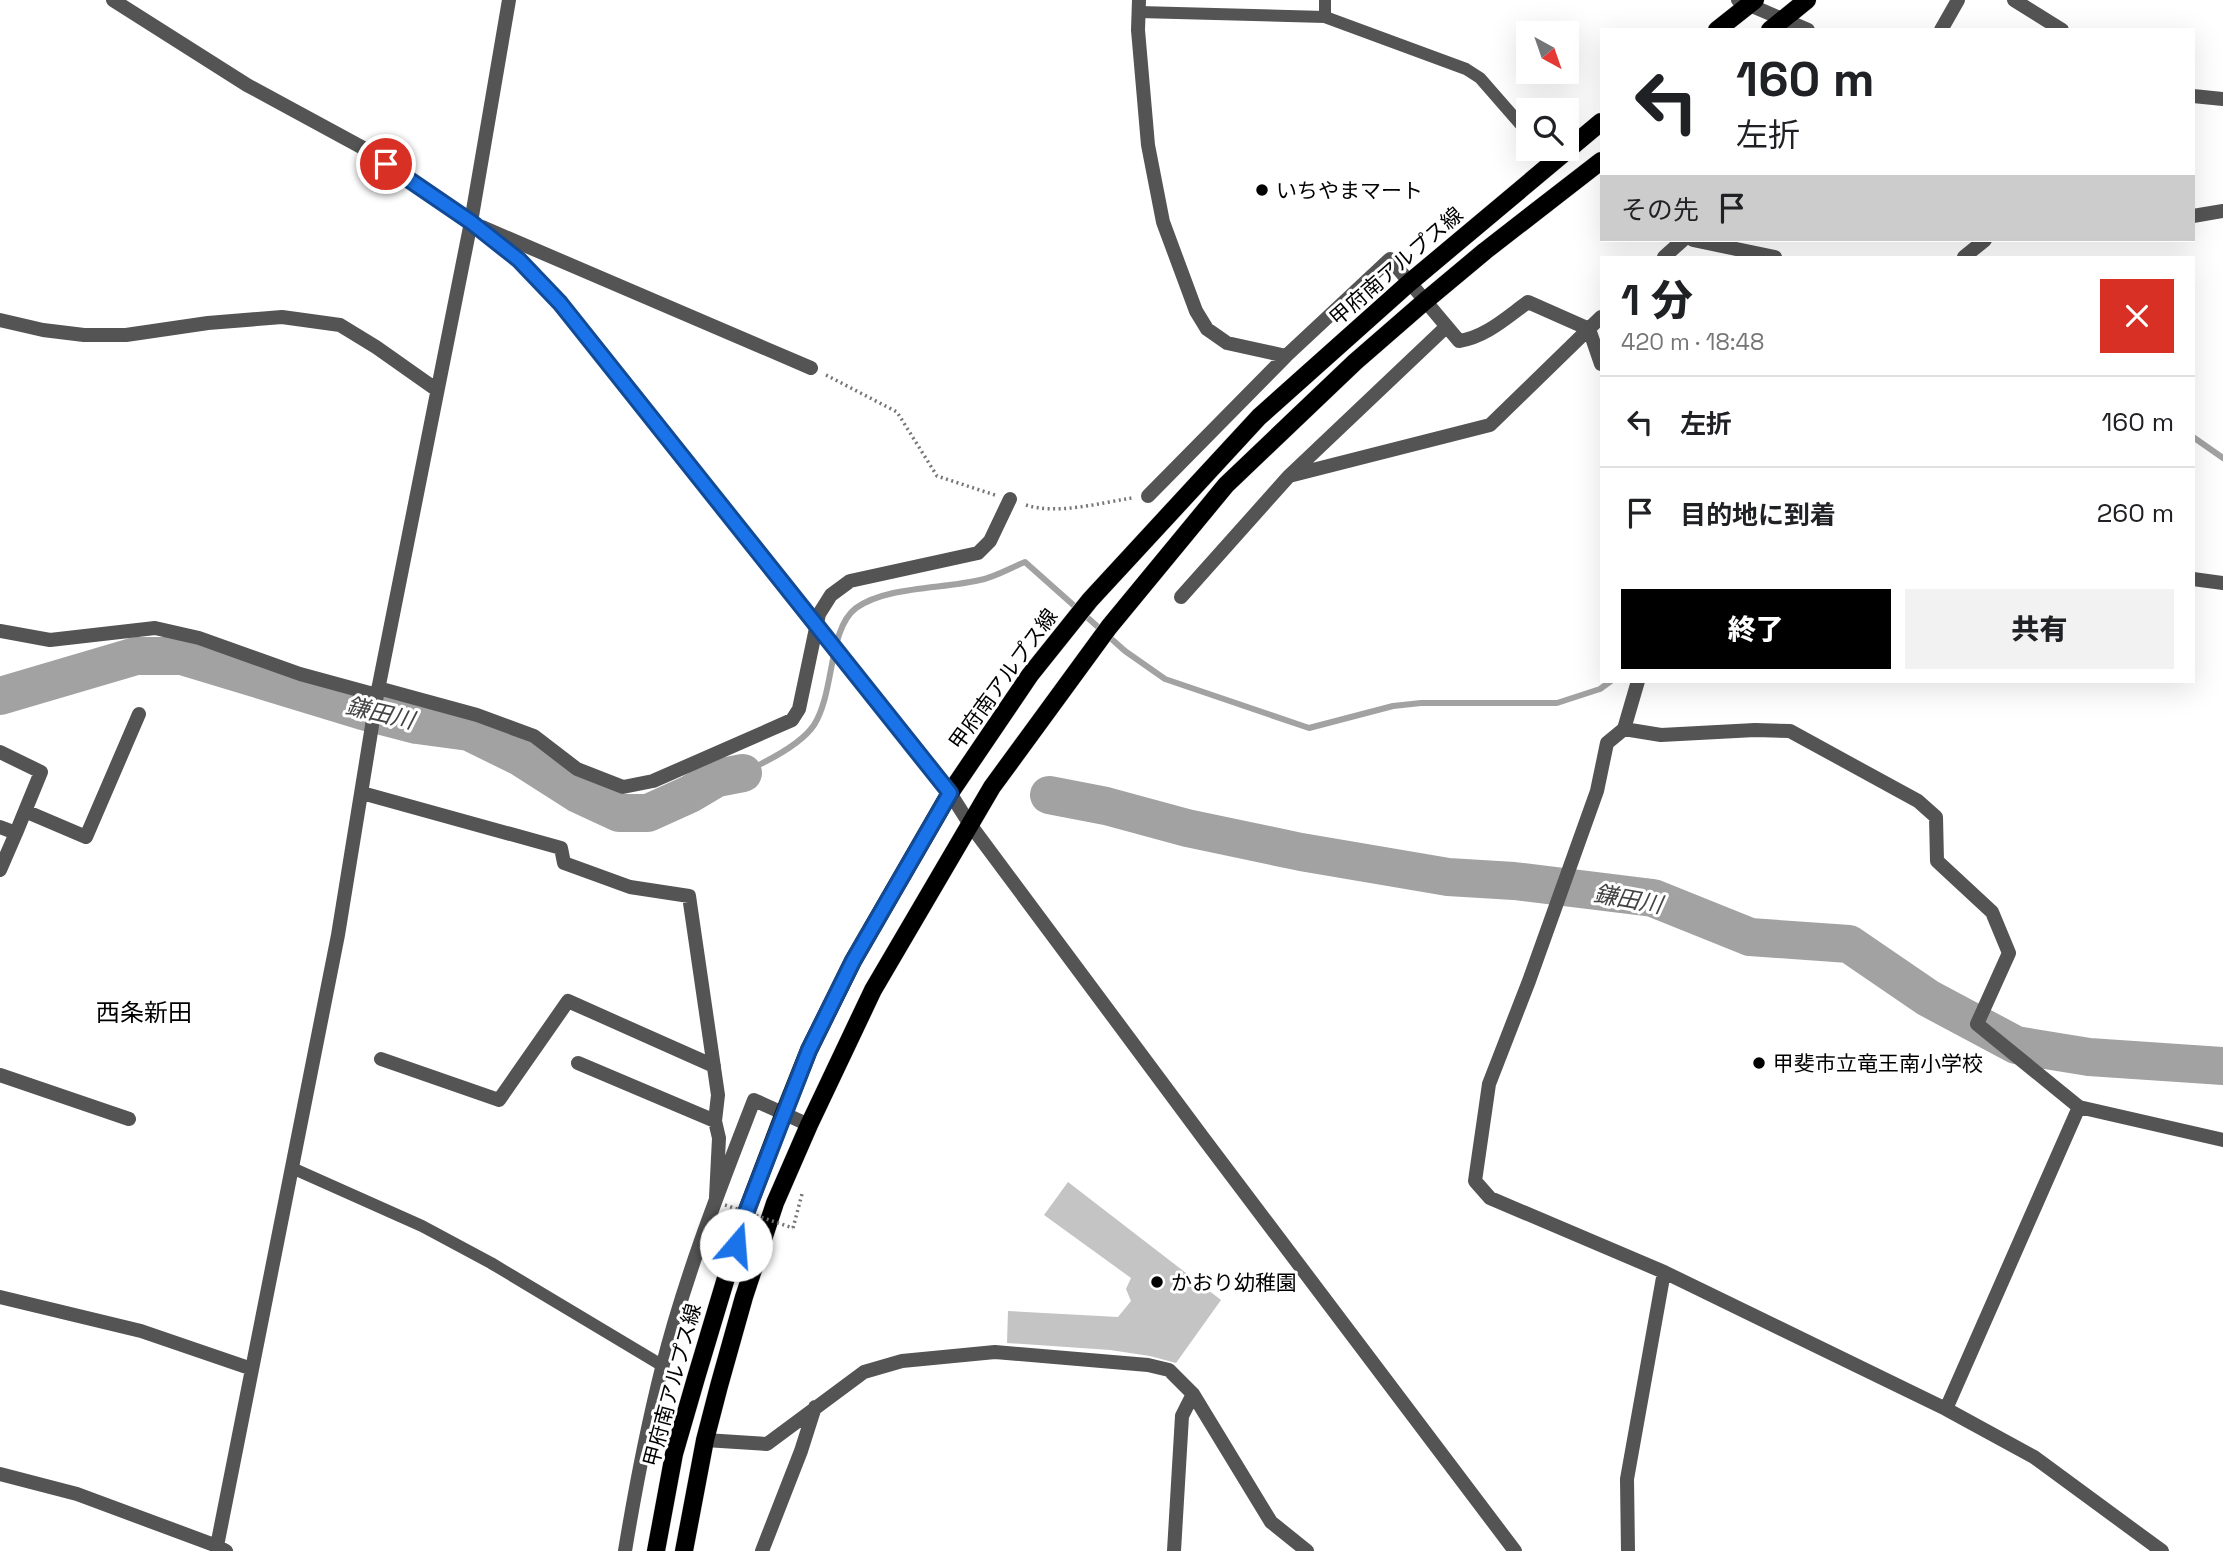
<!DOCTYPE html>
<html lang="ja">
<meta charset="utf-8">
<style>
body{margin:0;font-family:"Space Grotesk","Noto Sans JP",sans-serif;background:#f2f2f2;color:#202124;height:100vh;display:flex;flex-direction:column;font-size:26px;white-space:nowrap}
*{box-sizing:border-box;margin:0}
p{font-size:23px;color:#757577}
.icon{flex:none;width:38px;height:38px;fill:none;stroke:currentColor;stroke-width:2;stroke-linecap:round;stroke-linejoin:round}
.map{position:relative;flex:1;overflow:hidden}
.side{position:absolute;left:1600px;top:256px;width:595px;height:427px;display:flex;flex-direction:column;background:#fff;border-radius:0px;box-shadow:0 7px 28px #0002}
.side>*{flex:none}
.banner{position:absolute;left:1600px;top:28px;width:595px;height:214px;border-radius:0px;box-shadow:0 7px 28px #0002;background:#fff;color:#202124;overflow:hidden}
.needle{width:46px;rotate:140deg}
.tools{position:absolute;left:1516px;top:21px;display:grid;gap:14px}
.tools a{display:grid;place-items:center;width:63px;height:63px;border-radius:0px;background:#fff;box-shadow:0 7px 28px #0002;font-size:35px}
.pin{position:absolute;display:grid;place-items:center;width:60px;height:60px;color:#fff;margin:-30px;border:4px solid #fff;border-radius:50%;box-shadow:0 2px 7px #0007}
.me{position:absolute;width:77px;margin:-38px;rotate:18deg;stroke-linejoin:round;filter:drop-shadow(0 0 5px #0008)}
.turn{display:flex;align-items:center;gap:24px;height:147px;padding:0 21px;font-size:32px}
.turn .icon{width:91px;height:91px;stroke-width:2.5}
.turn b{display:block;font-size:49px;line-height:60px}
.then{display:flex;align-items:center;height:66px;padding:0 21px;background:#0003;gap:14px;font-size:26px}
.round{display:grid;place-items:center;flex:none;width:74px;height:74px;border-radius:0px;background:#f2f2f2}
.head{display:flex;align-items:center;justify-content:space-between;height:119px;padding:0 21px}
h1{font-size:42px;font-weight:800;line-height:52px}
.primary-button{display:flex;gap:14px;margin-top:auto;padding:14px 21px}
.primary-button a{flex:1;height:80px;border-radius:0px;background:#000;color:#fff;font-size:28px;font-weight:800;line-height:80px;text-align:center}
.primary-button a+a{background:#f2f2f2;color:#202124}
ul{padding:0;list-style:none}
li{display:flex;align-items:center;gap:21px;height:91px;padding:0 21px;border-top:2px solid #e0e0e0}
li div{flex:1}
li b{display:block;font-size:26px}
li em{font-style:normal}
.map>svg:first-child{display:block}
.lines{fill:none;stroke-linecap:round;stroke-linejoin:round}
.stream{stroke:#a2a2a2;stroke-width:6}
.river{stroke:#a2a2a2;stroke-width:38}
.building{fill:#c4c4c4}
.primary-casing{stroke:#dbdbdb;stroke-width:19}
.path{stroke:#767676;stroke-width:3.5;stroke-dasharray:2 3.5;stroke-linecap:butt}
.service{stroke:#545454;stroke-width:12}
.minor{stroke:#545454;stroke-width:14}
.tertiary{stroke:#545454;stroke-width:14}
.primary{stroke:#000;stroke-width:18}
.path-bridge{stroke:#767676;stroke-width:3.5;stroke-dasharray:2 3.5;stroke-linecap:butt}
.route-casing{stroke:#114b97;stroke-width:18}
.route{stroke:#1a73e8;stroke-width:12}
.poi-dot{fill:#000;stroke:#fff;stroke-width:2.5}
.labels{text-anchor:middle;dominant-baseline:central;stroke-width:6;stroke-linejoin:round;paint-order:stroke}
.poi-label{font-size:21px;fill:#000;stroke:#fff;text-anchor:start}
.street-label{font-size:21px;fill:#000;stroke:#fff}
.water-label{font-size:23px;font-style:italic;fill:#434343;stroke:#fff}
.quarter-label{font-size:24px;fill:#000;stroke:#fff}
</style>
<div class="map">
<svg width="2223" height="1551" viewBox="0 0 2223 1551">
<rect width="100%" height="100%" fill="#fff"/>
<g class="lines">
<!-- stream -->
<path class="stream" d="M2193,437L2223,458
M690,794C723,781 794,755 814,725C835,692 828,629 856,608C887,586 943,589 980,580C995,577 1010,568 1025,562L1125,651L1165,679L1309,728L1393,706L1421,703H1557L1600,689L1611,681"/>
<!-- river -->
<path class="river" d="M0,696L136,656H182L363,711L417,725L469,732L520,757L578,794L619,813H648L690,794L717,778L743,773
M1049,795L1106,806L1187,828L1301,852L1448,877L1514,881L1653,898L1750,937L1849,944L1928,998L2016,1045L2089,1057L2223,1066"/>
</g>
<!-- building -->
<path class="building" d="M1068,1182L1221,1300L1176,1363L1150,1356L1110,1350L1007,1343L1008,1311L1118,1317L1131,1301L1126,1289L1131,1278L1044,1215Z"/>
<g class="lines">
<!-- primary casing -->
<g class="primary-casing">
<path id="primary" d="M1717,30L1755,0
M1770,30L1807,0
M656,1551L674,1454L696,1378L744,1218L784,1113L809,1050L853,961L950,793L1030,675L1090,600L1259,417L1409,283L1601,122
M684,1551L705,1440L719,1386L744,1297L775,1203L809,1125L873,990L992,787L1109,627L1226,485L1355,362L1424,302L1485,251L1601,161"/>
</g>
<!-- path -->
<path class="path" d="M826,375L897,412L937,476L995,495
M1026,505C1058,515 1099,503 1132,498
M793,1228L802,1194"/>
<!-- service -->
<path class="service" d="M1139,12L1325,17L1466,69L1480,78L1528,133
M1325,17V0
M1541,149L1552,162
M292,1168L422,1226L491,1263L663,1366"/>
<!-- minor -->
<path class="minor" d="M1139,0L1138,30L1148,145L1163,222L1196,311L1207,329L1227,343L1286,356L1390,259L1459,341C1486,337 1507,317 1528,302L1589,329L1601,364
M1738,0L1808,30
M2014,0L2062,30
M1941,30L1958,0
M2193,96L2223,99
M2193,216L2223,211
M482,227L811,368
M1693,240L1775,257
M1664,257L1683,240
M1964,257L1985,240
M0,320L43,330L84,335H126L208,323L282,317L340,325L376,347L437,390
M1290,475L1446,327
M1148,496L1286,356
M2193,579L2223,583
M1181,597L1289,476L1490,425L1601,317
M0,631L50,640L155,628L199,638L300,674L377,695
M1638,681L1624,729L1607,743L1597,791L1529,981L1489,1084L1475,1181L1490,1198L1664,1272L1946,1409L2034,1457L2162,1551
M378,688L477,715L534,736L577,769L623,787L653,781L792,720L799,709L819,614L831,595L850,581L978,553L990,541L1010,499
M1624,729L1661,735L1755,730L1790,731L1918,801L1936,817L1937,861L1992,912L2009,953L1977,1024L2079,1107L2223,1140
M0,752L41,772L16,833
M362,793L561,848L564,863L630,887L689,896L718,1095L715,1121L719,1138L716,1197
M25,811L86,837L139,714
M0,827L16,833L0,870
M381,1059L499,1100L568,1001L714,1066
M578,1063L715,1121
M0,1075L129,1119
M0,1297L141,1331L252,1369
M1946,1409L2079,1107
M705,1440L767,1444L864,1372L902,1361L995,1352L1148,1365L1169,1370L1193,1394L1271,1522L1307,1551
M0,1474L77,1494L217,1546L226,1551
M216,1551L338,935L377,695L471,222L509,0
M625,1551C635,1490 647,1428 662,1368C685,1276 720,1188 754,1100L809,1125
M762,1551L801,1451L815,1407
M1174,1551L1182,1416L1193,1394
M1628,1551L1627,1479L1664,1272"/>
<!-- tertiary -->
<path class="tertiary" d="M113,0L247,85L365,149L471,222L519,260L560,303L950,793L969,823L1204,1139L1515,1551"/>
<!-- primary -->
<use href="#primary" class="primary"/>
<!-- path-bridge -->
<path class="path-bridge" d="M725,1205L793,1228"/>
</g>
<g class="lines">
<!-- route casing -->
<g class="route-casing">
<path id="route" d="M386,164L471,222L519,260L560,303L950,793L853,961L809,1050L744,1218L736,1245"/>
</g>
<!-- route -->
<use href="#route" class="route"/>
</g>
<!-- markers -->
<g class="poi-dot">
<circle cx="1262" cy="190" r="7"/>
<circle cx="1759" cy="1063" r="7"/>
<circle cx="1157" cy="1282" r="7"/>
</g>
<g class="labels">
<!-- poi labels -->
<g class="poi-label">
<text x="1276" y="190">いちやまマート</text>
<text x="1773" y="1063">甲斐市立竜王南小学校</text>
<text x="1171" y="1282">かおり幼稚園</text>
</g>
<!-- street labels -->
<g class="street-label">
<text transform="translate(1396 266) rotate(-41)">甲府南アルプス線</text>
<text transform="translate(1003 679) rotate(-54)">甲府南アルプス線</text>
<text transform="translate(672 1385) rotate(-75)">甲府南アルプス線</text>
</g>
<!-- water labels -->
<g class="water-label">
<text transform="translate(380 713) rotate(13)">鎌田川</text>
<text transform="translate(1628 899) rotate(10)">鎌田川</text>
</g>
<!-- quarter labels -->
<g class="quarter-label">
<text x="144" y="1012">西条新田</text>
</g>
</g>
</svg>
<div class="tools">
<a><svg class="needle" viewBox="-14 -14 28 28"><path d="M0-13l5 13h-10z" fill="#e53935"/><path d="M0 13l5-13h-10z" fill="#757577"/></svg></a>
<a><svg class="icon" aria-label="search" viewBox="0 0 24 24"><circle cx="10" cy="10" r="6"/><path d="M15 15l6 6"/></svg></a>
</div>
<div class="pin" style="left:386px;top:164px;background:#d93025"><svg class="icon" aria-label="arrive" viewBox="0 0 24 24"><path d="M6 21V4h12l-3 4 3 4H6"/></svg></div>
<svg class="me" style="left:736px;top:1245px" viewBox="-20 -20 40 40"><circle r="19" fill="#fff"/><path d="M0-13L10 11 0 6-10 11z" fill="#1a73e8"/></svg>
<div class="banner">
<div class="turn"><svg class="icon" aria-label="left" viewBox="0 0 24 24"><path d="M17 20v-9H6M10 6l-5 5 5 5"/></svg><div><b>160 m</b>左折</div></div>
<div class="then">その先<svg class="icon" aria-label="arrive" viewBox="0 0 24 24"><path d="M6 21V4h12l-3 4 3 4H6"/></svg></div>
</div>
<section class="side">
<div class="head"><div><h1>1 分</h1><p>420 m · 18:48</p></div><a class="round" style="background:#d93025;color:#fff"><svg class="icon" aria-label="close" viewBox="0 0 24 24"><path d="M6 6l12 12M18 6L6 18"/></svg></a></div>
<ul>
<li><svg class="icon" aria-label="left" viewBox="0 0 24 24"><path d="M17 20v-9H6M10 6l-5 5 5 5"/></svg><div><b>左折</b></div><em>160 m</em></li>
<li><svg class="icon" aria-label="arrive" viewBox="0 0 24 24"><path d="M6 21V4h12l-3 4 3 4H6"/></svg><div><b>目的地に到着</b></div><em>260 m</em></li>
</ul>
<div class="primary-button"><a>終了</a><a>共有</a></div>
</section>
</div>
